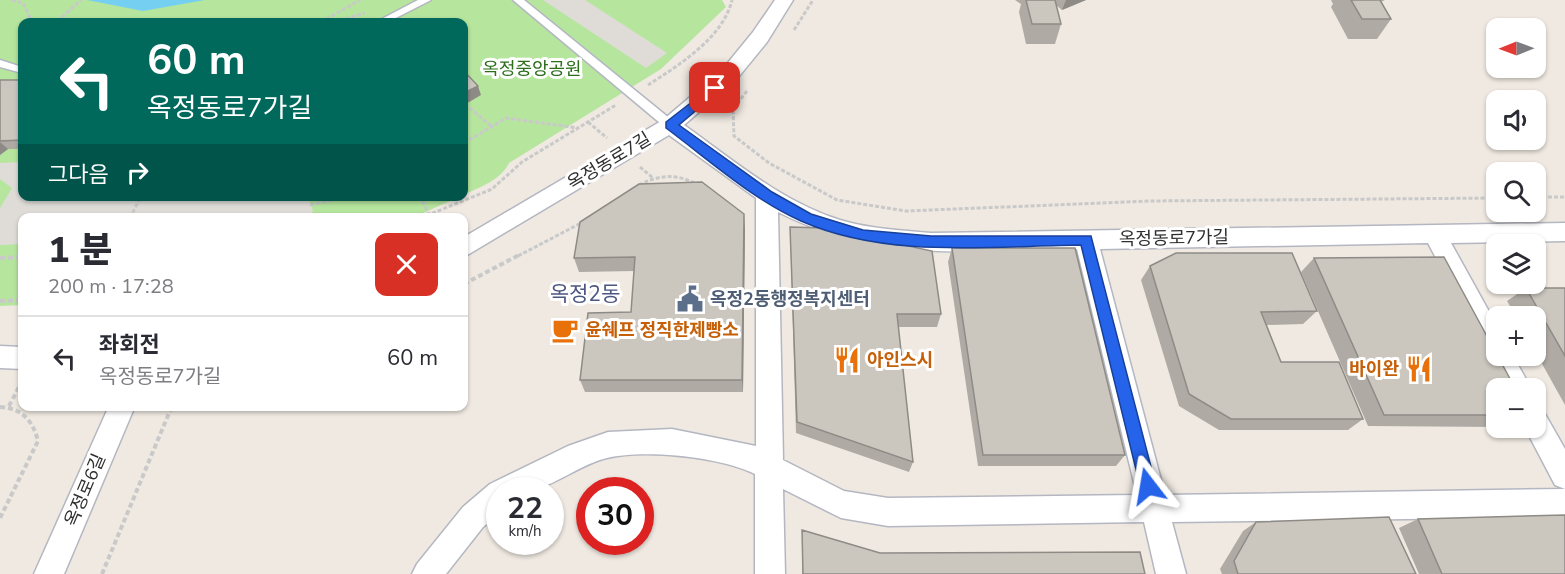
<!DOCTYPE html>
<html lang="ko">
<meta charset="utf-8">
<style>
body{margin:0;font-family:"Nunito Sans","Noto Sans KR",sans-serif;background:#f7f7f7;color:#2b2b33;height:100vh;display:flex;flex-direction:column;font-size:22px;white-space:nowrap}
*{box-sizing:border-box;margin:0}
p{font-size:20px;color:#7c7c81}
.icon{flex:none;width:33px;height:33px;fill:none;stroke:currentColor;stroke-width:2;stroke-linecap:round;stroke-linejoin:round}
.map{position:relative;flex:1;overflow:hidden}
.side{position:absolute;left:18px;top:213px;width:450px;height:198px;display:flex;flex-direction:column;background:#fff;border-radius:12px;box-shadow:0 2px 4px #0004}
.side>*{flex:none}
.banner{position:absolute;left:18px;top:18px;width:450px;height:183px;border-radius:12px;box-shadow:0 2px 4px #0004;background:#00695c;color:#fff;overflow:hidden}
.needle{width:39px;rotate:269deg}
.controls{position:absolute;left:1486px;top:18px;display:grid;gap:12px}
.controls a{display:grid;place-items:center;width:60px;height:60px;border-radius:12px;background:#fff;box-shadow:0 2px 4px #0004;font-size:30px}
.speed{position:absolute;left:486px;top:477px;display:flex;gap:12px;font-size:30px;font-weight:700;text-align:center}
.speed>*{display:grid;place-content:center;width:78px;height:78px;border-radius:50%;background:#fff;box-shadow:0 2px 4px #0004;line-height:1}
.speed small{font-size:15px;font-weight:400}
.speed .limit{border:9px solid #d22;background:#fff;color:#111}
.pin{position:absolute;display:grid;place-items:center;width:51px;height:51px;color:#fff;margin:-26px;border-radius:12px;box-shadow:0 3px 9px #0006}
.me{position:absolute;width:66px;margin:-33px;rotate:346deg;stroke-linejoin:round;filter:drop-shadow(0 0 4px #0008)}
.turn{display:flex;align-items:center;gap:21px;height:126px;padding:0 30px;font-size:27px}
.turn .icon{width:78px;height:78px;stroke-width:2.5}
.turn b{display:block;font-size:42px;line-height:51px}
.then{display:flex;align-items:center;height:57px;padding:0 30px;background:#0003;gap:12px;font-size:22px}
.round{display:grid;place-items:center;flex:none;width:63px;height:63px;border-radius:12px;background:#f7f7f7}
.overview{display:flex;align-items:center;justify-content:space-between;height:102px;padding:0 30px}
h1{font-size:36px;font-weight:800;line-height:45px}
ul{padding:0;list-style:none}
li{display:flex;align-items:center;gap:18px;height:84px;padding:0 30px;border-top:2px solid #e1e1e2}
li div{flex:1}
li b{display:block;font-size:22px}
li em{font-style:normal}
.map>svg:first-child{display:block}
.green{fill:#b6e59e}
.plaza{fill:#dfdcd8}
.water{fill:#75cff0}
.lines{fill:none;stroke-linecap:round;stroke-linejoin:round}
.lane-casing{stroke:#b4b7c1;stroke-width:3}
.street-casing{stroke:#b4b7c1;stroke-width:3}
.path-far1{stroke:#c9c9c9;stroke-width:3;stroke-dasharray:4 2;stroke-linecap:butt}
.path{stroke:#c9c9c9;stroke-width:4;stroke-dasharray:5 3;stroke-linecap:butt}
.lane{fill:#fff;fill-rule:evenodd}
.street{fill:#fff;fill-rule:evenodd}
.wall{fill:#afaba4}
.shaded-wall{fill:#8e8b86}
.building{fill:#cbc7bf;stroke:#8e8b86;stroke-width:1.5}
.route{fill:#2563eb;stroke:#184099;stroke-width:1.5}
.labels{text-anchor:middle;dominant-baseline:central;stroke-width:6;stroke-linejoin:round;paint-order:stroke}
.park-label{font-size:18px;fill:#2c6e1b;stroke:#fff}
.street-label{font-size:18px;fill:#2e2e2e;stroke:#fff}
.service-label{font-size:18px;font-weight:bold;fill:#4e5e75;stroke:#fff;text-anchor:start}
.food-label{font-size:18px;font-weight:bold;fill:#c56008;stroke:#fff;text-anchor:start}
.quarter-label{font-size:21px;fill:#4d5680;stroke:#fff}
</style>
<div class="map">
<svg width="1565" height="574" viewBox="0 0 1565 574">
<rect width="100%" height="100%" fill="#efe9e1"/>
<!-- green -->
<path class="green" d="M0,0H722L726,7L661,69L509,163C500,181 481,186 464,195V22H22V196L459,197L412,218H22V305L0,306Z"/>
<!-- plaza -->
<path class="plaza" d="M543,0H585L667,53L646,68Z
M22,162V196L308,197L313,211L308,218H22V244L0,245V208L12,188L0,179V163Z"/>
<!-- water -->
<path class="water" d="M87,0H205L143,11Z"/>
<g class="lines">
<!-- lane casing -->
<g class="lane-casing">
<path id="lane" d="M418,0H431L388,22H376Z
M513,0H524L674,122L675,125L674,128H666Z
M0,60L22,67V73L0,67Z"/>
</g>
<!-- street casing -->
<g class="street-casing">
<path id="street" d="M775,0H793L767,42L736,80L684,125C733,160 782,202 840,220C870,229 900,230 931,233L1565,223V241L1451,243L1497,326V356H1513L1531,388H1505L1428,243L1100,249L1165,495L1565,489V517L1172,522L1186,574H1156L1144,522L888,526L841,518L783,489L785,574H755V474C721,457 645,449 607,458C583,463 550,488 532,490C521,492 510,490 500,490V513L483,527L446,574H412L417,564L463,507L490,484L568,446L608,432L672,429L756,446V198L669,135L464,257V237L663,120L722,70L753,32ZM778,212C878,263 969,251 1077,249L1137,495L888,498L844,491L783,460Z
M0,346L22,347V369L0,368Z
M109,406H135L64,574H34Z
M1536,411L1545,414L1565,449V489L1555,485L1525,428H1536Z"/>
</g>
<!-- path-far1 -->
<path class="path-far1" d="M12,0L23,3L32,22
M51,22L61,18L81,0
M321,22L360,0
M334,22L365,13
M794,30L813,0
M648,85C679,65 723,38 732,0
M747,91L733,109L734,136L769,163L837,200L906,211L1150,201L1497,198
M465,104L491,126
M588,122L607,138
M464,143L506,118L578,128
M640,167L653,178
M639,185C659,175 676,173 696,184
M420,196L429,214
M1536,197H1565
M310,205L351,196
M130,218L141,196
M421,218L492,189L522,162L616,105
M518,256L583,222"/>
<!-- path -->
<path class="path" d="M0,258L22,257
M464,284L521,254
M0,301L22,300
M9,406L21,383
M0,407C22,408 33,421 38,441L0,518
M102,574L172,406"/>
<!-- lane -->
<use href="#lane" class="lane"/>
<!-- street -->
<use href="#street" class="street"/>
</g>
<!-- wall -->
<path class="wall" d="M1015,0H1086L1062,10L1056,5L1061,24L1055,44H1026L1019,12L1021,4Z
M1331,0H1385L1381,2L1391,19L1377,39H1348L1331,7L1333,4Z
M0,80H22V149H8L0,155Z
M790,227L941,314L937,327H898L913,462L909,472L796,433Z
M745,228L743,392H585L580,380L631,312L634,271L579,272L574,258Z
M952,248L1125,455L1116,466H978L948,262Z
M1314,258L1497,388V427L1368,426L1301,272Z
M1150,266L1317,311L1303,324L1267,325L1281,362L1363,419L1348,430H1219L1179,406L1141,280Z
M1526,288H1565V405L1536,353V316H1516L1507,301Z
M1418,519L1565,574H1419L1399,528Z
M1256,522L1416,574H1222L1220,569L1243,531Z
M802,530L880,553L1145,574H802Z"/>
<!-- shaded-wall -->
<path class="shaded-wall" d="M1066,0H1086L1062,10Z
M478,86L481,95L464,105V93Z
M0,142L8,149L0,155Z
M744,214L745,228L743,392L742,380Z"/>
<!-- building -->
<path class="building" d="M1026,0H1055L1061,24H1032Z
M1351,0H1380L1391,19H1362Z
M464,71L478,86L464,93Z
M0,80H22V140L0,141Z
M702,182L744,214L742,380H580L588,313L631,312L635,257L574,258L580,222L639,184Z
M790,227L824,228L932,251L941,314H897L913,462L797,422Z
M952,248H1075L1125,455H983Z
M1176,253H1292L1317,311L1261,312L1281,362H1339L1363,419H1231L1189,394L1150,266Z
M1444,257L1515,388H1497V415H1384L1314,258Z
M1526,288H1565V356Z
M1565,515V574H1442L1418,519Z
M1389,517L1416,574H1238L1234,561L1256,522Z
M802,530L880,553L1140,552L1145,574H803Z"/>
<!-- route -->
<path class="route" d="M715,84L719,85V91L679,125L772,192L811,214L863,230L931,236H1091L1156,486L1154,492L1148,494L1143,492L1140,486L1081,245C990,246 887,259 801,221C752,199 709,160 666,128V122Z"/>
<!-- icons -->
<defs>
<g id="civic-bare" transform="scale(2.07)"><path d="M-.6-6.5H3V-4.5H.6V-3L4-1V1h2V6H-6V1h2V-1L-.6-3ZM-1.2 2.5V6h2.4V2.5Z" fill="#5c6f8a" stroke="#fff" stroke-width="2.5" paint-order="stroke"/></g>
<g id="cafe-bare" transform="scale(2.07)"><path d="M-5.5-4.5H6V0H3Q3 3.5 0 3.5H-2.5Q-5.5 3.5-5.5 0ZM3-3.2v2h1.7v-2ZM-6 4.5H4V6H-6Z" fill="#e8710a" stroke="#fff" stroke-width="2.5" paint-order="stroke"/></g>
<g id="restaurant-bare" transform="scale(2.07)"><path d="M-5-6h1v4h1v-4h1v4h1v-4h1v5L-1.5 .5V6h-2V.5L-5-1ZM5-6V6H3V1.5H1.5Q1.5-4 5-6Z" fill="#e8710a" stroke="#fff" stroke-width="2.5" paint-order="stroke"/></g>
</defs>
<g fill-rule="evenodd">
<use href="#civic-bare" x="690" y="299"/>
<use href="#cafe-bare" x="565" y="330"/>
<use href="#restaurant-bare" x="847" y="360"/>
<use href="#restaurant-bare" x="1419" y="369"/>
</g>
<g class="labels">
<!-- park labels -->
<g class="park-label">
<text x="532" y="69">옥정중앙공원</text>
</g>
<!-- street labels -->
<g class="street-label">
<text transform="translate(609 161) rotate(-31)">옥정동로7길</text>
<text transform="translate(1174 238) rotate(-1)">옥정동로7가길</text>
<text transform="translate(85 490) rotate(-67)">옥정로6길</text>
</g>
<!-- service labels -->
<g class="service-label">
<text x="710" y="299">옥정2동행정복지센터</text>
</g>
<!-- food labels -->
<g class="food-label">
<text x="585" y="330">윤쉐프 정직한제빵소</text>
<text x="867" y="360">아인스시</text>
<text x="1399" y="369" text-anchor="end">바이완</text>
</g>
<!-- quarter labels -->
<g class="quarter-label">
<text x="585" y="294">옥정2동</text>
</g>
</g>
</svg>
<div class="controls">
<a><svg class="needle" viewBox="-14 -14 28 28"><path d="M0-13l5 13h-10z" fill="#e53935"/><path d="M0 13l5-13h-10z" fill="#7c7c81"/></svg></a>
<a><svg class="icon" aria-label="sound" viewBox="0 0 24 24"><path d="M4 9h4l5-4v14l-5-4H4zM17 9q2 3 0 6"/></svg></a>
<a><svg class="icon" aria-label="search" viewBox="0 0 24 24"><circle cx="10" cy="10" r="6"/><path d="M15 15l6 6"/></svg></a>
<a><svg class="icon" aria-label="layers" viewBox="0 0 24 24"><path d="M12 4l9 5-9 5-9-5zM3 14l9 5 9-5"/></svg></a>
<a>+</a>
<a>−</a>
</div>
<div class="speed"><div>22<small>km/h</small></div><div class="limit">30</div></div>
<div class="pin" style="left:715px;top:88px;background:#d93025"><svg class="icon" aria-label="arrive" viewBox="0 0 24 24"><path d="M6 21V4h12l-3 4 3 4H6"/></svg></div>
<svg class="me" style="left:1148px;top:486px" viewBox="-20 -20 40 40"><path d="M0-17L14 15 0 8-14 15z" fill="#2563eb" stroke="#fff" stroke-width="4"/></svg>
<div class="banner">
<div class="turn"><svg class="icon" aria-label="left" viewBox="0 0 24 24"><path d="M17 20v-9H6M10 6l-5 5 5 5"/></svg><div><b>60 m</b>옥정동로7가길</div></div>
<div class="then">그다음<svg class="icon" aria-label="right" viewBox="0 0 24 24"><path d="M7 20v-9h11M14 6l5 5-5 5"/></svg></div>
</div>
<section class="side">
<div class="overview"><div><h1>1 분</h1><p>200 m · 17:28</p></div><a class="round" style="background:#d93025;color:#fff"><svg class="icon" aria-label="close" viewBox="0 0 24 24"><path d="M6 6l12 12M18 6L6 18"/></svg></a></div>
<ul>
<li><svg class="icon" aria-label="left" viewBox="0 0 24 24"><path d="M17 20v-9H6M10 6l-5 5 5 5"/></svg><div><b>좌회전</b><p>옥정동로7가길</p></div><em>60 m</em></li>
</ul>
</section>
</div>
